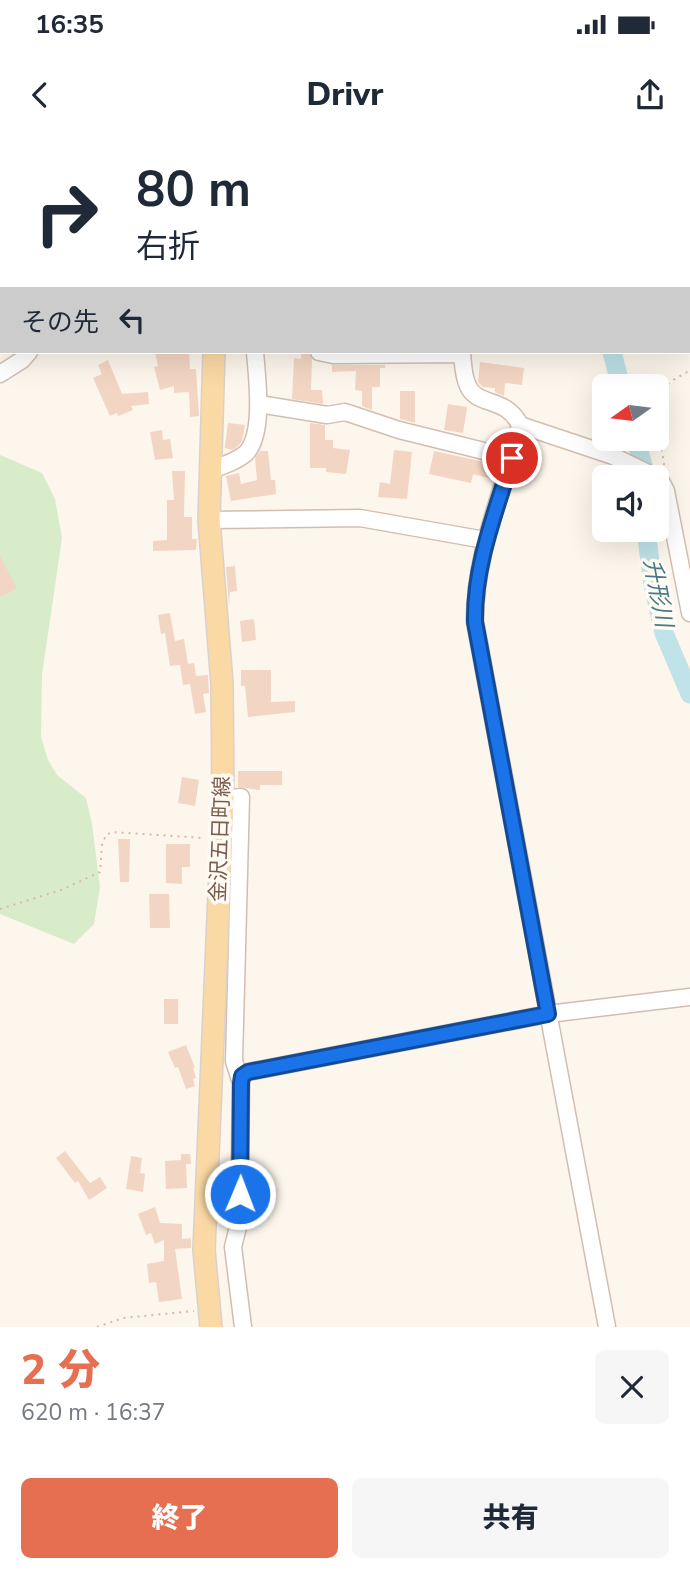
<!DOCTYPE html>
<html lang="ja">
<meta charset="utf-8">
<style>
body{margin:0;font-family:"Nunito Sans","Noto Sans JP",sans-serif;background:#f6f6f7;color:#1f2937;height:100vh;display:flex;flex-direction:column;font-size:26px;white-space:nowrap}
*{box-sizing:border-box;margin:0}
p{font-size:23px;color:#747a83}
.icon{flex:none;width:38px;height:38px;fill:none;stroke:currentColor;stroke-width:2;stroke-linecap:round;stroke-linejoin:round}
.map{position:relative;height:1187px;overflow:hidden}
.panel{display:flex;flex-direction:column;background:#fff;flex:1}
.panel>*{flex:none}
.top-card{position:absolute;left:0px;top:0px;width:691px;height:214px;box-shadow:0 7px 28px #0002;background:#fff;color:#1f2937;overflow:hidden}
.needle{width:46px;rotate:256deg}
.tools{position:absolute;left:592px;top:234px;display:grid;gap:14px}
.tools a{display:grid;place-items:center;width:77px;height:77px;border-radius:10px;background:#fff;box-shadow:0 7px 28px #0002;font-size:35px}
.pin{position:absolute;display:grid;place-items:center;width:60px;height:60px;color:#fff;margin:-30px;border:4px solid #fff;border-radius:50%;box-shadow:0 2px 7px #0007}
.me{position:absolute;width:77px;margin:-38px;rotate:1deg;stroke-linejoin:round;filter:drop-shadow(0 0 5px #0008)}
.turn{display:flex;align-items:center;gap:24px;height:147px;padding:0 21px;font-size:32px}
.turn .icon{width:91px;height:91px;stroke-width:2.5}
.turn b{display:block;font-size:49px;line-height:60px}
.then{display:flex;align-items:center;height:66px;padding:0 21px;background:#0003;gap:14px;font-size:26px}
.round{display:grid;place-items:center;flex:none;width:74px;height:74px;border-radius:10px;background:#f6f6f7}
.head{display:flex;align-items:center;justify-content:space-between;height:119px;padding:0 21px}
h1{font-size:42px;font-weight:800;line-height:52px;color:#e76f51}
.action{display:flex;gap:14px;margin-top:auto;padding:14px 21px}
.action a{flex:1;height:80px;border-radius:10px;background:#e76f51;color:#fff;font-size:28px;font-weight:800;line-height:80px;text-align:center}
.action a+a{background:#f6f6f7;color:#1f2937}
.status{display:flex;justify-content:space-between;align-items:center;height:49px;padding:0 35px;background:#fff;direction:ltr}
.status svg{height:19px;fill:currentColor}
header{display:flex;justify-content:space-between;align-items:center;height:91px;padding:0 21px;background:#fff;font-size:32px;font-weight:800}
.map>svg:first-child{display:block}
.green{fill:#d8ecc9}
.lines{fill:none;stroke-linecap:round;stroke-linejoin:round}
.river{stroke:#bfe3e8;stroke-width:19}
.building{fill:#f3d5c3}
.minor-casing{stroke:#d1beb0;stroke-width:19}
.major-casing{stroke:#dad1cd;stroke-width:24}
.path{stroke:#d9b8a5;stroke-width:2;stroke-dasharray:2 5;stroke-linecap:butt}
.minor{stroke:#fff;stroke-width:16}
.major{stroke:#fbd9a5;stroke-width:21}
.route-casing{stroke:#114b97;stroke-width:18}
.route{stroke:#1a73e8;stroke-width:12}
.labels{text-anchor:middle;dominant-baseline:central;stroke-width:7;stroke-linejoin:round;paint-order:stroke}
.street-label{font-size:21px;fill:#7a5c4d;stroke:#fffaf3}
.water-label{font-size:23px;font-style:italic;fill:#437c86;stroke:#fffaf3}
</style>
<div class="status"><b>16:35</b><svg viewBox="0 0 49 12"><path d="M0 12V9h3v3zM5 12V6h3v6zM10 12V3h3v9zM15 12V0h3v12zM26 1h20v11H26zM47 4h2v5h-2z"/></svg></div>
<header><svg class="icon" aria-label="back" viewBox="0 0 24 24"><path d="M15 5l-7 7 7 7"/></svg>Drivr<svg class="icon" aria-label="share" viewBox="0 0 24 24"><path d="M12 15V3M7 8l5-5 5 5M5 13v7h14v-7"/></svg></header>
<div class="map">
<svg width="690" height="1187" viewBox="0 0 690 1187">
<rect width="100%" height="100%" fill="#fdf6ec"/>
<!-- green -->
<path class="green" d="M0,315L42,333L55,359L62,398L42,535L41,597L48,620L57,635L86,658L92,684L100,747L94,784L74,804L0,774Z"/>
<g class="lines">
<!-- river -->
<path class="river" d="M526,0L527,2
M612,212L621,247
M636,299L643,326L644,338
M646,390L653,445L664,493L690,554"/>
</g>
<!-- building -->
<path class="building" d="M155,212H189L190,229H196L199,276L190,277L189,252L174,253V246L160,250L154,227L158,226Z
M301,214H309L312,219L311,250H322L323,264L292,259L294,218L301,219Z
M108,220L122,254L148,252L149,264L131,266L133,270L118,276L117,273L110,276L93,238L102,234L98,225Z
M480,222L524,228L522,245L505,243L504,256L495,252V248L483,247L478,242Z
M332,225H385V228H380V247H372V270L362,266V251L355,250L356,231L332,232Z
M400,251H415V283L400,279Z
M448,264L467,267L463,293L444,290Z
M228,283L245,285L242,301L238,306L233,310L225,308L224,314Z
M310,283L325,285V300H333V308L350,310L346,334L326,332V328H310Z
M162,290L163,300L170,299L173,318L155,320L150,292Z
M394,310L412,312L407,359L378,357L380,342L390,344Z
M260,311H268L271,340H275L276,354L231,361L226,336L239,333L241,344L257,340L255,318Z
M434,311L498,325L493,339L473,334L471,343L429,334Z
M172,331H185L184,377H192V399H197L196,410L153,411V401L167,400V360H174Z
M0,416L17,448L0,457Z
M235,426L237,451L230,452L229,466L226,427Z
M170,473L175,501L184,499L188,524L194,523L196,536L208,535L209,553L203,554L206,572L195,574L190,544L183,545L180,525L170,526L165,493L161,494L158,475Z
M254,479L256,500L242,502L240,481Z
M241,530H271V562L295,561V572L248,577L245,546H241Z
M238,631H282V645H260V650L238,647Z
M182,637L199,640L195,666L178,663Z
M118,699H130L129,742H120Z
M166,704H190V727H182V744L166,743Z
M149,754H169L170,788H150Z
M164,859H178V884H164Z
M186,905L195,928H193L196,938L193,939L195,946L186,949L178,927L175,928L168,912Z
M65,1011L90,1043L100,1037L107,1048L89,1060L78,1041L75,1043L56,1018Z
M181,1014H190L191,1024H186L187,1048L166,1049L165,1021L181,1020Z
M131,1016L142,1018L140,1033L145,1034L143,1052L126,1049Z
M155,1067L160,1083L182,1084V1099L191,1098V1108L175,1109L182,1159L159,1162L156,1142L149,1143L147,1124L164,1121V1100L155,1104L151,1093L146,1095L138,1074Z"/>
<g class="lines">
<!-- minor casing -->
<g class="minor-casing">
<path id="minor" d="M364,0V2
M0,59H2
M319,212L333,215L462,214
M462,212C463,223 463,236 468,246C477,267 506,256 520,285C504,350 474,414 475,482L607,1187
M0,234L22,220L29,212
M259,264L327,275L345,272L399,290L512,318
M520,285L613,316L660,339L666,351L690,473
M210,330C222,326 235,322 245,314C265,296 257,237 255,212
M209,380L360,378L485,400
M223,659L241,657L234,921L241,943L239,1083L233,1107L243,1187
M241,943L242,936L248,932L548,874L690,857"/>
</g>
<!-- major casing -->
<g class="major-casing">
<path id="major" d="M218,0V2
M211,1187L204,1110L223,659L222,544L209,380L214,212"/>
</g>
<!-- path -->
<path class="path" d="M664,325C662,302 648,265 667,245C673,239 683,235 690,230
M0,769L61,750L100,732L102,705L106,695L112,692L204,698
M97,1187L123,1178L194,1171"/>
<!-- minor -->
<use href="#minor" class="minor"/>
<!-- major -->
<use href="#major" class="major"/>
</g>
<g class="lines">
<!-- route casing -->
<g class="route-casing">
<path id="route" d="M240,1054L241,943L242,936L248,932L548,874L475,482C474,424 496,372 512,318"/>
</g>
<!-- route -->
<use href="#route" class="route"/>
</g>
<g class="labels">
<!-- street labels -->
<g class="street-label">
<text transform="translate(220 699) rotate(-88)">金沢五日町線</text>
</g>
<!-- water labels -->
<g class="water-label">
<text transform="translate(658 453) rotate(79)">升形川</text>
</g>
</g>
</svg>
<div class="tools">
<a><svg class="needle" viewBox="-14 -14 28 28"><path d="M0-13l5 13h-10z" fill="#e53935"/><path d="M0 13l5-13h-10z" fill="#747a83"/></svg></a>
<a><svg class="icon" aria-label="sound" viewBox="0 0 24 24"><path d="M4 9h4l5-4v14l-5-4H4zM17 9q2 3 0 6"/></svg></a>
</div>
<div class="pin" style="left:512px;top:318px;background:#d93025"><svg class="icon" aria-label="arrive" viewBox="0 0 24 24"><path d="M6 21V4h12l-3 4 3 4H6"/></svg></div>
<svg class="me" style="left:240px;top:1054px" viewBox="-20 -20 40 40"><circle r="17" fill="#1a73e8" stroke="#fff" stroke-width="3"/><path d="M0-11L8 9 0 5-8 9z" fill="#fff"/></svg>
<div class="top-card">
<div class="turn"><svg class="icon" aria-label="right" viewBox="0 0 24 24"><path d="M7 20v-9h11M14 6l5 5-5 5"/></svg><div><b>80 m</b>右折</div></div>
<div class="then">その先<svg class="icon" aria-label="left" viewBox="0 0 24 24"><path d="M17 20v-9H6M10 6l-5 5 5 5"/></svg></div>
</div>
</div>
<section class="panel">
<div class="head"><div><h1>2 分</h1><p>620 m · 16:37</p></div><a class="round"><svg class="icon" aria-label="close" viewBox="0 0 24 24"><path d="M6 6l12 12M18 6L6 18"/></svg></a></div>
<div class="action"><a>終了</a><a>共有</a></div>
</section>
